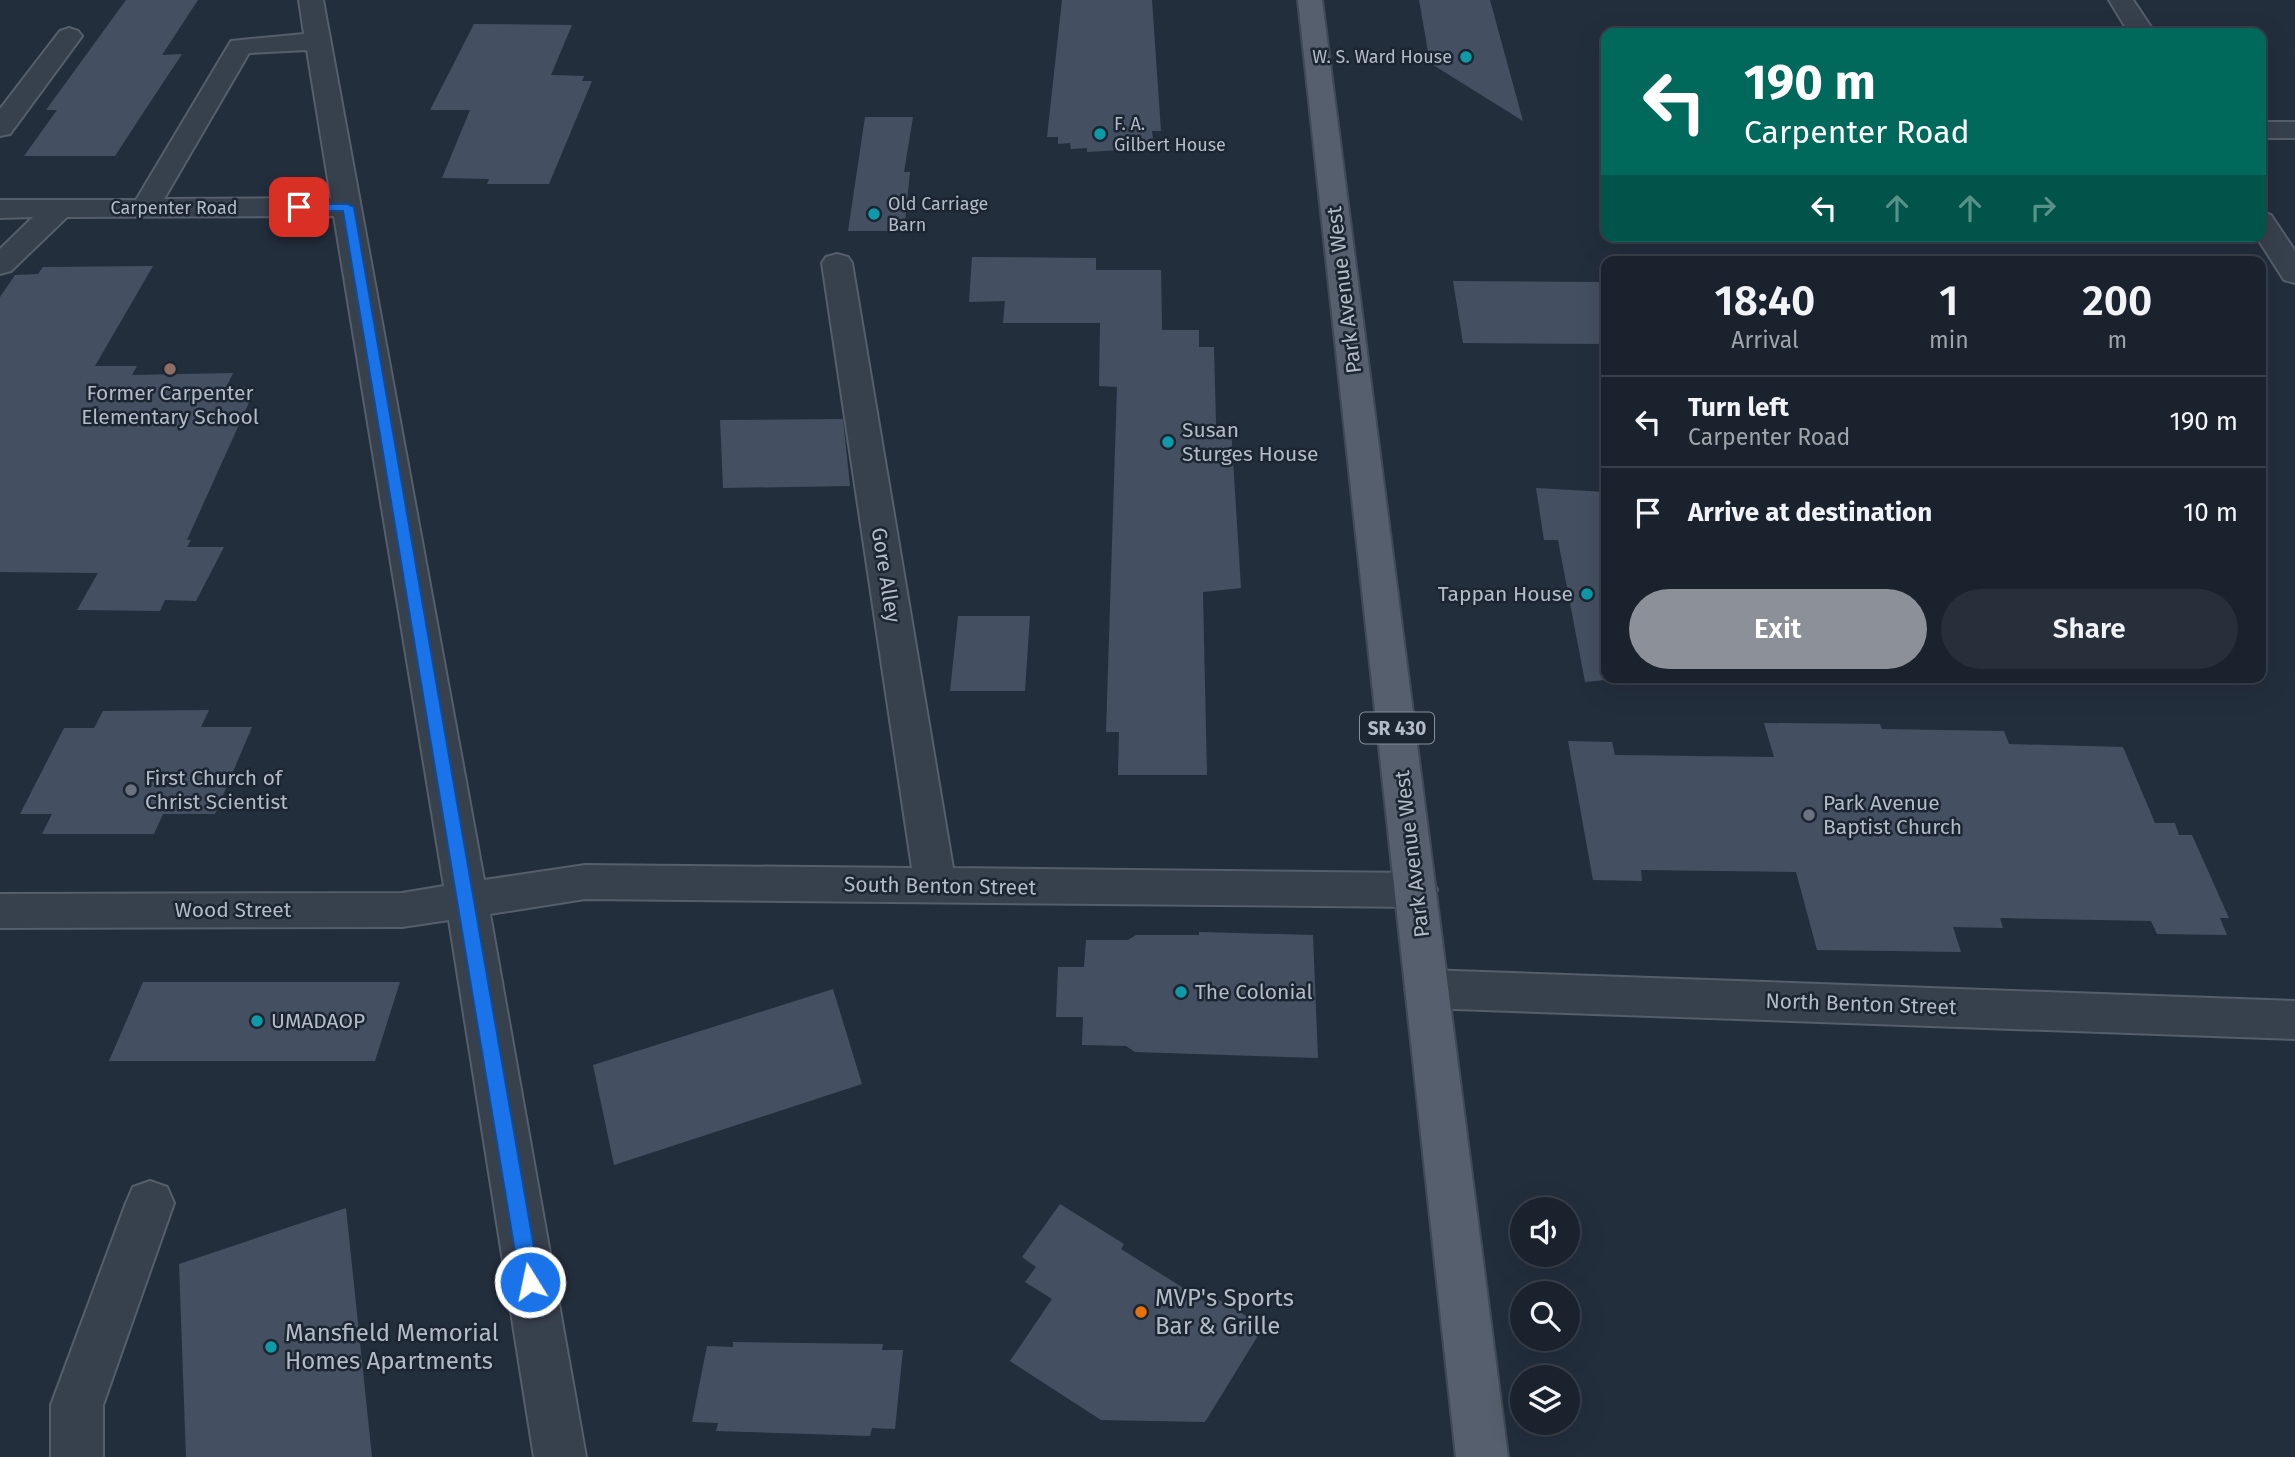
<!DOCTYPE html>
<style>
body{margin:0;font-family:"Fira Sans",sans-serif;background:#272f3a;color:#f1f3f6;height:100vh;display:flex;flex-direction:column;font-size:26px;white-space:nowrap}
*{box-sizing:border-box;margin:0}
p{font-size:23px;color:#9fa4aa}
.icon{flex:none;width:38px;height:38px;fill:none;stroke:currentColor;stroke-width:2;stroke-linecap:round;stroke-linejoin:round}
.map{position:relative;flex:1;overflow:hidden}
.side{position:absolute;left:1601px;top:256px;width:665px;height:427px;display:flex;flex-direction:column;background:#1a222e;border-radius:14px;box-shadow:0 7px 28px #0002,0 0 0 2px #383f4a}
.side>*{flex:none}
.hud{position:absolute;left:1601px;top:28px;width:665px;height:214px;border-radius:14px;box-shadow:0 7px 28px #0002,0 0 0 2px #383f4a;background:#00695c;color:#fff;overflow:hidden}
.controls{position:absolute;left:1510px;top:1197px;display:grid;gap:14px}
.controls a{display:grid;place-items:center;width:70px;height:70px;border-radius:50%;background:#1a222e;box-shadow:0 7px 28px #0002,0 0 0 2px #383f4a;font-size:35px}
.pin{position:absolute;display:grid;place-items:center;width:60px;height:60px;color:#fff;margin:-30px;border-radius:14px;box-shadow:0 4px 10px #0006}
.me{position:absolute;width:77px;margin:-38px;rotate:350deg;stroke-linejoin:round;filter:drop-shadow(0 0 5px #0008)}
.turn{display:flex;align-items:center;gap:24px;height:147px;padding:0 28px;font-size:32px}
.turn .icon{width:91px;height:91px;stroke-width:2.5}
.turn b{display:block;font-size:49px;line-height:60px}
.lanes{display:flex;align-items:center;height:66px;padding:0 28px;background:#0003;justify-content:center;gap:35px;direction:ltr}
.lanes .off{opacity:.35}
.eta{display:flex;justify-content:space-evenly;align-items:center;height:119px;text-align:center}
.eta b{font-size:42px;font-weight:600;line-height:49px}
.cta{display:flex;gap:14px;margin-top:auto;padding:14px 28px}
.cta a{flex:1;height:80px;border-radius:42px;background:#8c9099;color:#fff;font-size:28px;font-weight:600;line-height:80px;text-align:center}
.cta a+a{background:#272f3a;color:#f1f3f6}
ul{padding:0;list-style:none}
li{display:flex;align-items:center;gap:21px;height:91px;padding:0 28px;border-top:2px solid #383f4a}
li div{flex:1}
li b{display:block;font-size:26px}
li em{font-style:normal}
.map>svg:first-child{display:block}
.building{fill:#445061}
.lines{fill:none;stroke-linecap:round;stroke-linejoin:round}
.minor-casing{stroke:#555e6b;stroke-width:4}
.major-casing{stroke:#404956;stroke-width:4}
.minor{fill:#37404d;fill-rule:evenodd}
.major{fill:#555f6d;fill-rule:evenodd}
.route{fill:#1a73e8;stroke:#114b97;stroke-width:2}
.culture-dot{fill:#0f9aa8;stroke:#1c2532;stroke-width:2.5}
.education-dot{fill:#8d6e63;stroke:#1c2532;stroke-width:2.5}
.worship-dot{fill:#6b7280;stroke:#1c2532;stroke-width:2.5}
.food-dot{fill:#e8710a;stroke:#1c2532;stroke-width:2.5}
.labels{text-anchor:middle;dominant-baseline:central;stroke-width:5;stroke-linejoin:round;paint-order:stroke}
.far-poi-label{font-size:18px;fill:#b3bbc8;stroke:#1c2532;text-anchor:start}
.far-street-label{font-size:18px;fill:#b3bbc8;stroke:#1c2532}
.shield{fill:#1c2532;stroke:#868e9b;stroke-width:2}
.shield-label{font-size:19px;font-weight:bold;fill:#b3bbc8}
.street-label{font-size:21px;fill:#b3bbc8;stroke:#1c2532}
.poi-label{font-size:21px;fill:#b3bbc8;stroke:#1c2532;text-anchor:start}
.near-poi-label{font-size:24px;fill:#b3bbc8;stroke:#1c2532;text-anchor:start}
</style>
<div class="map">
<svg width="2295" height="1457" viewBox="0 0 2295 1457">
<rect width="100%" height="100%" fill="#232e3d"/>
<!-- building -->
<path class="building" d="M126,0H198L162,55L182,54L147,107L115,156H24L57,110H46Z
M1062,0H1152L1161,131H1152L1154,148L1087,152V148L1071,149L1070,143L1058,144V137H1047Z
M1419,0H1490L1523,121L1430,63Z
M474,24L572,25L551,75L584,76L582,81H592L549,184H487L489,179L442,178L470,110H430Z
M865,117H913L904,172H910L904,231H848Z
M972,257L1096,258V270H1161L1162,330H1199V347H1214L1216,424L1218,427H1231L1241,588L1203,592L1207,775H1118L1119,732H1106L1117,387L1099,386L1100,323H1003L1005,301L969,302Z
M153,266L95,366H137L132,375L233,373L226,388L256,387L187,540H191L187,547H224L196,601L165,600L160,611L77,610L98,573L0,572V297L15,275L38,274L43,267Z
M1453,281L1606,282V344L1463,343Z
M843,419L850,486L723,488L720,420Z
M1536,488L1606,492V680L1585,682L1558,540H1544Z
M958,616H1030L1025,691H950Z
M209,710L201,727H252L215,814H163L154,834H42L52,814H20L64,728H94L103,711Z
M1764,723L1880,724L1882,729L2004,731L2009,744L2123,747L2155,823H2175L2179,835H2192L2229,918H2220L2227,935L2157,934L2151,921L2000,918L2003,928L1953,927L1961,952L1817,950L1796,872L1641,870L1642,881L1593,880L1568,741L1612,742L1615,755L1774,757Z
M1199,932L1313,935L1318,1058L1135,1052L1126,1046L1082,1045L1083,1017H1056L1058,967H1084L1086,940H1128L1136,935H1199Z
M143,982H400L375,1061H109Z
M833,989L862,1084L614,1165L593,1065Z
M1060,1204L1124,1244L1121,1249L1209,1304L1214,1297L1253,1320L1248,1328L1259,1334L1205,1422L1101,1420L1010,1361L1052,1299L1025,1282L1036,1267L1022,1257Z
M346,1208L372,1457H186L179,1264Z
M733,1342L883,1344L882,1350H903L895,1429L872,1428L870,1436L716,1431L718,1423L692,1422L707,1346L733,1347Z"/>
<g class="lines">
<!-- minor casing -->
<g class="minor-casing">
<path id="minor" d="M299,0H323L484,880L585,865L912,868L822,263L826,257L837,254L848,257L852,263L953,868L1416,873L1431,878L1437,890L1431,902L1416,907L585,899L490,914L586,1457H534L449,920L402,927L0,928V894L402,893L444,886L334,216L67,217L11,271L0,274V249L33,217L0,218V200H136L231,41L304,34ZM307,50L331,198L164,199L249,53Z
M2109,0H2133L2155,33H2129Z
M69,28L78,31L82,36L10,134L0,136V109L60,31Z
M2261,122H2295V138H2261Z
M2261,212L2271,215L2295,251V283L2284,280L2256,236H2261Z
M1427,970L2295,1001V1039L1427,1008L1412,1002L1405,989L1412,976Z
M150,1181L167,1187L174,1203L103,1405V1457H51V1405L126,1203L133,1187Z"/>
</g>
<!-- major casing -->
<g class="major-casing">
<path id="major" d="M1298,0H1322L1508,1457H1456Z"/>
</g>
<!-- minor -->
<use href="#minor" class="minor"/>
<!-- major -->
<use href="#major" class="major"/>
</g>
<!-- route -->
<path class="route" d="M295,204H348L354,207L540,1282L537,1289L530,1291L523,1289L520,1282L343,211H299L295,210Z"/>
<!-- markers -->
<g class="culture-dot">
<circle cx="1466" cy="57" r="7"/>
<circle cx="1100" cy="134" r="7"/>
<circle cx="874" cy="214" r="7"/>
<circle cx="1168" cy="442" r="7"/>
<circle cx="1587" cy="594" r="7"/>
<circle cx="1181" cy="992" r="7"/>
<circle cx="257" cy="1021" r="7"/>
<circle cx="271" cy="1347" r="7"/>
</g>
<circle class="education-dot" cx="170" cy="369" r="7"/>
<g class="worship-dot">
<circle cx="131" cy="790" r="7"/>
<circle cx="1809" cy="815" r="7"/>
</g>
<circle class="food-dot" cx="1141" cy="1312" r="7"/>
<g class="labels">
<!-- far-poi labels -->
<g class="far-poi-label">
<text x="1452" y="57" text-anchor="end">W. S. Ward House</text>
<text x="1114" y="124">F. A.<tspan x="1114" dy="21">Gilbert House</tspan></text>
<text x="888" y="204">Old Carriage<tspan x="888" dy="21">Barn</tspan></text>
</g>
<!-- far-street labels -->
<g class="far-street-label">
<text x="174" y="208">Carpenter Road</text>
</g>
<!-- shield labels -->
<rect class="shield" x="1360" y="712.5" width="74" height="31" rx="5"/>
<g class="shield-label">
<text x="1397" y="728">SR 430</text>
</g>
<!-- street labels -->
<g class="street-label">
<text transform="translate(1344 290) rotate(-97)">Park Avenue West</text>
<text transform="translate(886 575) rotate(81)">Gore Alley</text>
<text transform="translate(1412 854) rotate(-97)">Park Avenue West</text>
<text transform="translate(940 886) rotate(1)">South Benton Street</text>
<text x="233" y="910">Wood Street</text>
<text transform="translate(1861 1004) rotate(2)">North Benton Street</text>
</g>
<!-- poi labels -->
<g class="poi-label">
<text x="170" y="393" text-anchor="middle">Former Carpenter<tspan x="170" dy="24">Elementary School</tspan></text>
<text x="1182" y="430">Susan<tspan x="1182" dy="24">Sturges House</tspan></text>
<text x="1573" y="594" text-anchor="end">Tappan House</text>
<text x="145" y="778">First Church of<tspan x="145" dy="24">Christ Scientist</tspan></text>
<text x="1823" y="803">Park Avenue<tspan x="1823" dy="24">Baptist Church</tspan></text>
<text x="1195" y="992">The Colonial</text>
<text x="271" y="1021">UMADAOP</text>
</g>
<!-- near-poi labels -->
<g class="near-poi-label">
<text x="1155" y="1298">MVP's Sports<tspan x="1155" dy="28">Bar &amp; Grille</tspan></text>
<text x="285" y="1333">Mansfield Memorial<tspan x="285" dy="28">Homes Apartments</tspan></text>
</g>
</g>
</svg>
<div class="controls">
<a><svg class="icon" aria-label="sound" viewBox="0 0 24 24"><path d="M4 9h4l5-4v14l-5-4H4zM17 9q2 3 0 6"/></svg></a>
<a><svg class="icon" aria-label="search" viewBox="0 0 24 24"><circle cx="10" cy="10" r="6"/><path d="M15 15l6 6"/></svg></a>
<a><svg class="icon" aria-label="layers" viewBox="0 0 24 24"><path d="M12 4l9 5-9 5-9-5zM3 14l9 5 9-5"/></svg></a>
</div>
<div class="pin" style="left:299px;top:207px;background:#d93025"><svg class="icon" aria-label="arrive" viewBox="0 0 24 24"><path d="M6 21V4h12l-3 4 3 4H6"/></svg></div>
<svg class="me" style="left:530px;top:1282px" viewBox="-20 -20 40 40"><circle r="17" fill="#1a73e8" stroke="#fff" stroke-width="3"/><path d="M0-11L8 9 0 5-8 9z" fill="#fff"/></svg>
<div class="hud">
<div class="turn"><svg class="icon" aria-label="left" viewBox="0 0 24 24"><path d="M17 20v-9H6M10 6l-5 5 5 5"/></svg><div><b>190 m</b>Carpenter Road</div></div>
<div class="lanes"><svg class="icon" aria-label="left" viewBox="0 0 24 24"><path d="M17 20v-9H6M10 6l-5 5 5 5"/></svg><svg class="icon off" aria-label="ahead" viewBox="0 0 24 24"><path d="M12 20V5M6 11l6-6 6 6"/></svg><svg class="icon off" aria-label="ahead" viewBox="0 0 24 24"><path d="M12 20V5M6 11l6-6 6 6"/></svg><svg class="icon off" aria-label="right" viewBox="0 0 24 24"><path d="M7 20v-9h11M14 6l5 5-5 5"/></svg></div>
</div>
<section class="side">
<div class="eta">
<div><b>18:40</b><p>Arrival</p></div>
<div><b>1</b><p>min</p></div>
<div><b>200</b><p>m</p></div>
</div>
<ul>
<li><svg class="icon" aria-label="left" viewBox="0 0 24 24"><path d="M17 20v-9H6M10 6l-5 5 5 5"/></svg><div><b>Turn left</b><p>Carpenter Road</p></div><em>190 m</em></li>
<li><svg class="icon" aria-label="arrive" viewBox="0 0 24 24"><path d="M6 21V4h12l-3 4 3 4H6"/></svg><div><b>Arrive at destination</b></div><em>10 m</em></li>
</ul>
<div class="cta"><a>Exit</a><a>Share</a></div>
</section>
</div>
